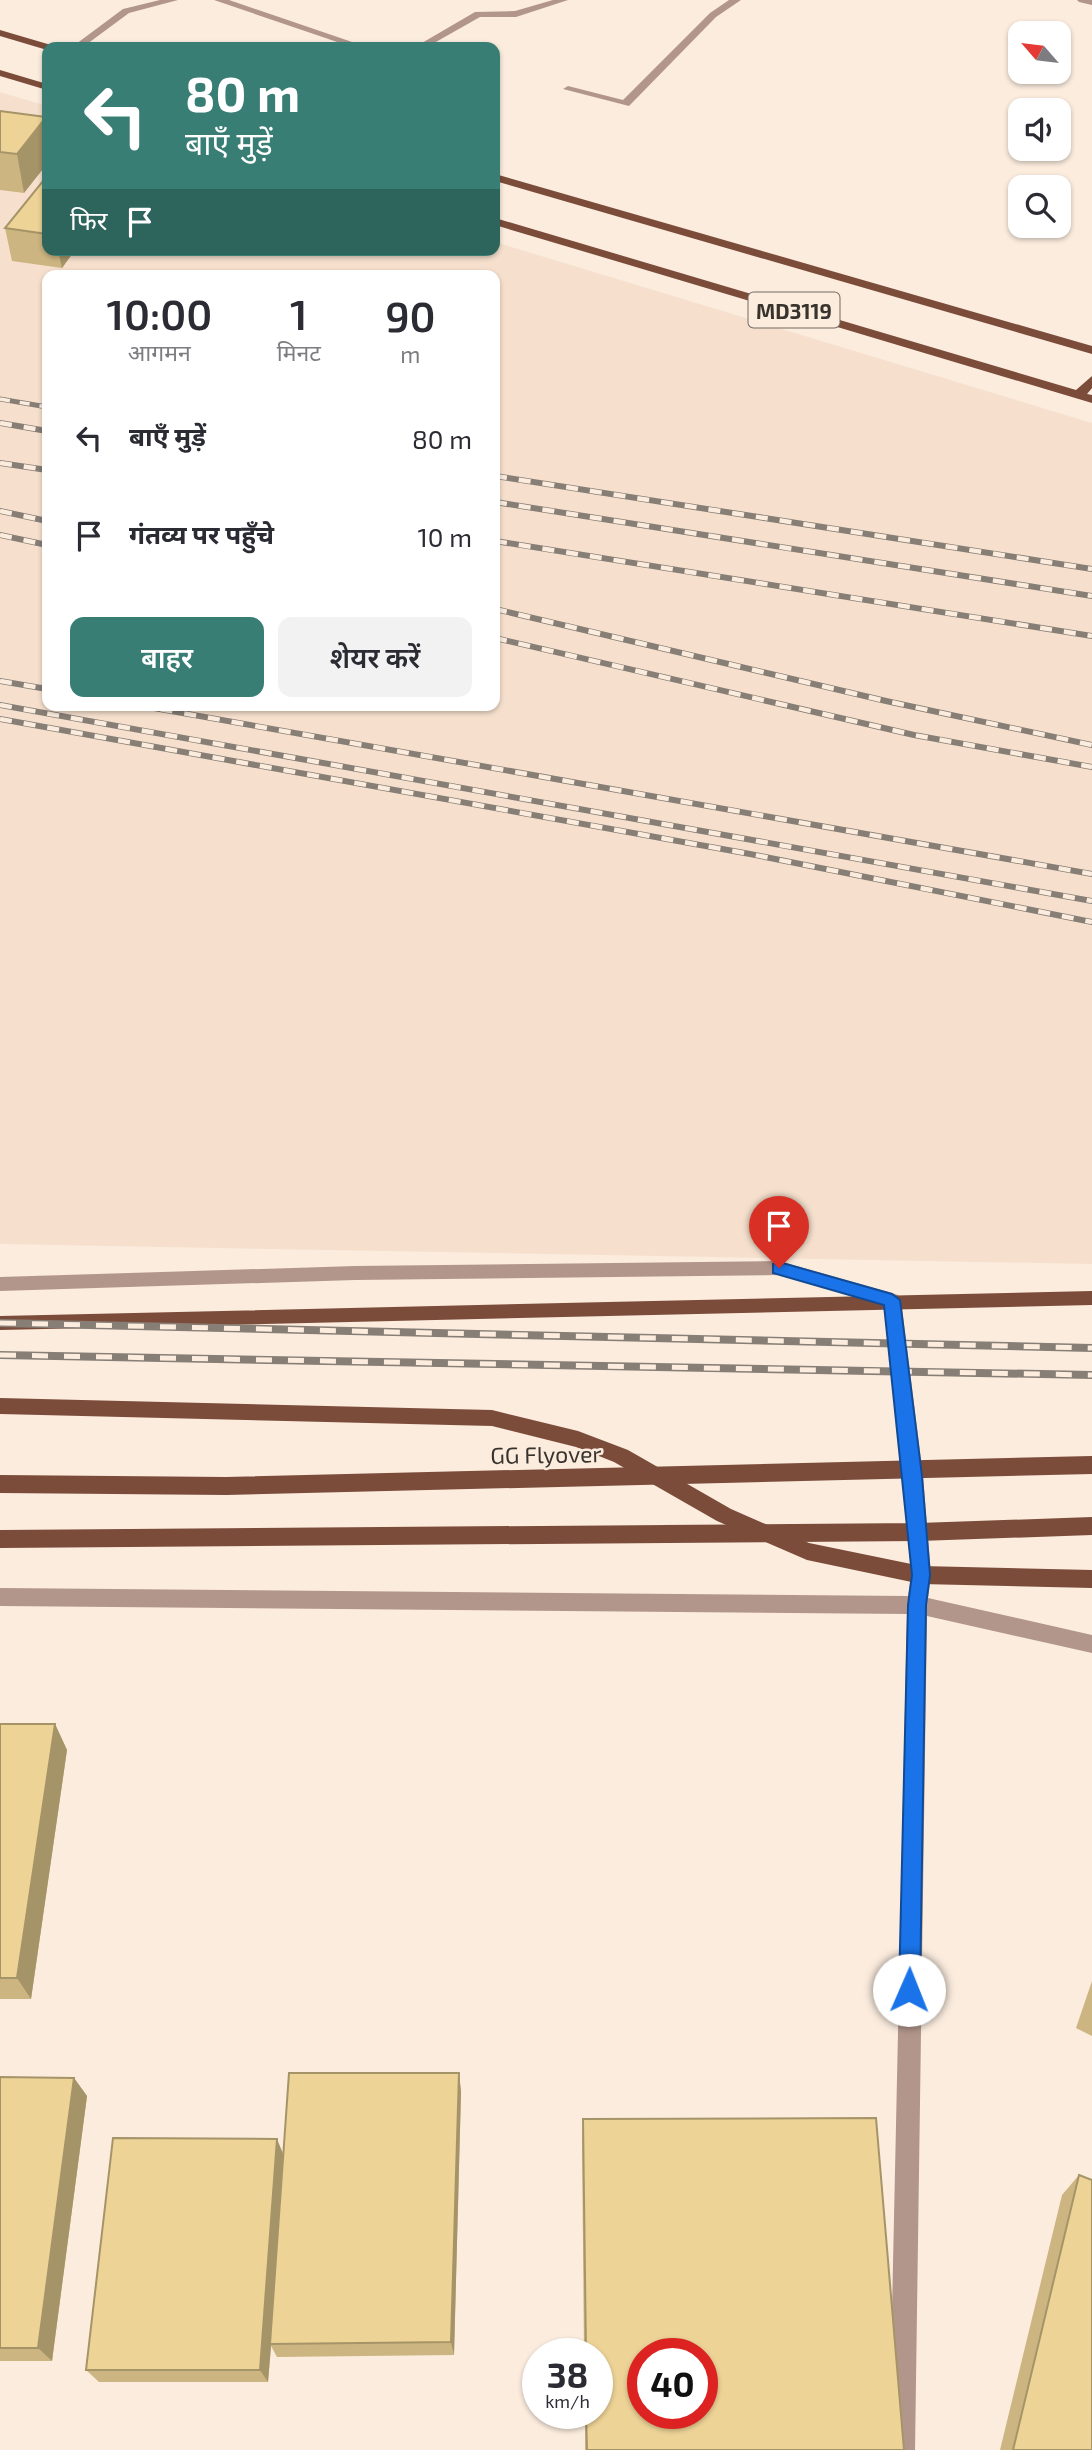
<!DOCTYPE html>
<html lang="hi">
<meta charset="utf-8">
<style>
body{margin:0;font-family:"Exo 2","Noto Sans Devanagari",sans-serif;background:#f2f2f3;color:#2b2b33;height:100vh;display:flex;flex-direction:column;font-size:26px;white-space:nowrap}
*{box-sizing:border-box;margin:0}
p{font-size:23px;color:#7c7c81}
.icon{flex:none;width:38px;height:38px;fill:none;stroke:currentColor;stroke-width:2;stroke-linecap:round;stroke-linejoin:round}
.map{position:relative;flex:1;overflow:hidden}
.side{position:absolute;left:42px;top:270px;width:458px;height:441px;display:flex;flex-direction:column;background:#fff;border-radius:14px;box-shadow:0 2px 5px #0004}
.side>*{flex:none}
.guide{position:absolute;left:42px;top:42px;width:458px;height:214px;border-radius:14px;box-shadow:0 2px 5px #0004;background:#397e74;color:#fff;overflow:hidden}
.needle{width:46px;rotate:298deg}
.tools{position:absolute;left:1008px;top:21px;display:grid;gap:14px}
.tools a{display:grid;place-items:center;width:63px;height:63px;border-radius:14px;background:#fff;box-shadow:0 2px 5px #0004;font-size:35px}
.speed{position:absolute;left:522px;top:2338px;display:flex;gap:14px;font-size:35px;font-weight:700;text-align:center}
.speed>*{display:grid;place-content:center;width:91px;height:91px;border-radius:50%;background:#fff;box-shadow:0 2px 5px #0004;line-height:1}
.speed small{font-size:18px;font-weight:400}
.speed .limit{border:10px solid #d22;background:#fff;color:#111}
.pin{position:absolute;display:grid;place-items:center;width:60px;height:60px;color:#fff;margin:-72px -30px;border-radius:50% 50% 50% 0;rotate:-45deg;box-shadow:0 0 7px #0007}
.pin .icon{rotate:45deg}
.me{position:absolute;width:77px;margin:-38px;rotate:1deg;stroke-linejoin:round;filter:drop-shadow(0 0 5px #0008)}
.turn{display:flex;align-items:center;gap:24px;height:147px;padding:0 28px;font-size:32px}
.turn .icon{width:91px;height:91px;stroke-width:2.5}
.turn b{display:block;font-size:49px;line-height:60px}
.then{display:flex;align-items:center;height:66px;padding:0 28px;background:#0003;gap:14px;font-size:26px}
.eta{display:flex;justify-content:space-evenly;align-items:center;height:119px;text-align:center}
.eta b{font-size:42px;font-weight:600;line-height:49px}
.primary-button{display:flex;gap:14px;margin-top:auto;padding:14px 28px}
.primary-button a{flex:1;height:80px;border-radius:14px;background:#397e74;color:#fff;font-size:28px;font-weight:600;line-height:80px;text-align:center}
.primary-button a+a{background:#f2f2f3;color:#2b2b33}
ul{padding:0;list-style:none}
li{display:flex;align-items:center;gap:21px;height:98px;padding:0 28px}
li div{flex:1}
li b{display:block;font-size:26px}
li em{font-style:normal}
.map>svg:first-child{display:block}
.built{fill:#f6e0cd;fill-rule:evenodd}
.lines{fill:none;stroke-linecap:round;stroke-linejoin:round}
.minor{fill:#b2968c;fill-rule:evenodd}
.major{fill:#7c4c3b;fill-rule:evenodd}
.rail-far2-casing{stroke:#877e75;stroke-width:5}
.rail-far1-casing{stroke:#877e75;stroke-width:6}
.rail-casing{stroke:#877e75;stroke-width:8}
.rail-far2{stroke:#fbecde;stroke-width:3.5;stroke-dasharray:10;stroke-linecap:butt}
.rail-far1{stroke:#fbecde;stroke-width:4.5;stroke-dasharray:12;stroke-linecap:butt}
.rail{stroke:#fbecde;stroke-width:5;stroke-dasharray:16;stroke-linecap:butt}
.major-bridge{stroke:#7c4c3b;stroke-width:18}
.wall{fill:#ccb581}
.shaded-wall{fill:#a69469}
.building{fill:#edd396;stroke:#a69469;stroke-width:2;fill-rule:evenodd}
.route{fill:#1a73e8;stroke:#114b97;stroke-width:2}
.labels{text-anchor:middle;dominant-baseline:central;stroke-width:5;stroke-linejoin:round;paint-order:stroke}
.shield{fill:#fbecde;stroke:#736a63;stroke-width:2}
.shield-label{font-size:21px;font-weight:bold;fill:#39332e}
.street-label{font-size:23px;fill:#39332e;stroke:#fbecde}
</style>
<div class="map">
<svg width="1092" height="2450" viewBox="0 0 1092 2450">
<rect width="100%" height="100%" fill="#fbecde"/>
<!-- built -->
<path class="built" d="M0,92L47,106V250H495V242L1092,423V1264L0,1244ZM47,275H495V705H47Z"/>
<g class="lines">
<!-- minor -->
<path class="minor" d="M160,0H178L129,13L83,47H72L123,9Z
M214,0H229L358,44L349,46Z
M553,0H568L516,17H480L427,47H415L475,12L515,11Z
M729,0H741L716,17L629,106L563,89L568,86L623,100L710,13Z
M1077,0H1092V5L1079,2Z
M779,1261L892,1293L898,1295L901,1300L923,1476L931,1575L928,1598L1092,1635V1653L927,1616L915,2450H889L907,1614L0,1606V1588L908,1596L911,1575L903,1476L884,1305L779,1275L355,1280L0,1291V1277L355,1266Z"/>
<!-- major -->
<path class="major" d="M0,30L51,45L52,47H47V50L0,36Z
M0,70L47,84V90L0,76Z
M495,174L1092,346V354L495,181Z
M495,218L1076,390L1092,376V388L1087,394L1092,395V403L495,225Z
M1092,1291V1305L0,1330V1316Z
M0,1398L492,1410L578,1431L628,1450L731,1509L809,1543L921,1566L1092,1570V1588L921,1584L807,1560L717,1521L614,1462L576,1447L492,1426L0,1414Z"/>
<!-- rail-far2 casing -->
<g class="rail-far2-casing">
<path id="rail-far2" d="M0,399L47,407"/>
</g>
<!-- rail-far1 casing -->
<g class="rail-far1-casing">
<path id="rail-far1" d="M0,423L47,431
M0,463L47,470
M495,476L1092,569
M495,502L1092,596
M0,511L47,521
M0,535L47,545
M495,541L1092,636
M495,609L886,701L1092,745
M495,638L914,735L1092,767
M0,681L47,689
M0,705L1092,901
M137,705L1092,874
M0,719L750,854L1092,922"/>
</g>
<!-- rail casing -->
<g class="rail-casing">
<path id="rail" d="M0,1323L1092,1348
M0,1355L1092,1375"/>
</g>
<!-- rail-far2 -->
<use href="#rail-far2" class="rail-far2"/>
<!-- rail-far1 -->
<use href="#rail-far1" class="rail-far1"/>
<!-- rail -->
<use href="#rail" class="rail"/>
<!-- major-bridge -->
<path class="major-bridge" d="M0,1484L226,1486L1092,1465
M0,1539L919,1532L1092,1526"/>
</g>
<!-- wall -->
<path class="wall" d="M0,111L46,117L24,193L0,190Z
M47,176V250H75L62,268L12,261L5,228Z
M0,1724H55L67,1750L31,1999H0Z
M1092,1981V2036L1076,2028Z
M459,2073L461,2092L454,2355L277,2357L271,2346L268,2382H99L86,2370L283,2155Z
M0,2077L74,2078L87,2096L52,2361H0Z
M583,2119L904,2450H585V2413H597V2354H584L582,2141Z
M1079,2175L1092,2450H1000L1062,2195Z"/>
<!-- shaded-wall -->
<path class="shaded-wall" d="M46,117L47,125V164L24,193L17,154Z
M58,250H75L62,268Z
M55,1724L67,1750L31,1999L17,1978Z
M459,2073L461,2092L454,2355L451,2342Z
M74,2078L87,2096L52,2361L38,2348Z
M277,2139L284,2156L270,2344L271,2346L268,2382L260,2370Z"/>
<!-- building -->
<path class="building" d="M0,111L46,117L17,154L0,152Z
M47,176V234L5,228Z
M0,1724H55L17,1978H0Z
M289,2073H459L451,2342L270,2344Z
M0,2077L74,2078L38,2348H0Z
M876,2118L904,2450H587L586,2413H597V2354H586L583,2119ZM642,2354H702V2413H642Z
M113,2138L277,2139L260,2370H86Z
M1079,2175L1092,2180V2450H1013Z"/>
<!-- route -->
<path class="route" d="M779,1262L892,1294L900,1300L922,1476L930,1575L926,1605L920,1990L917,1997L909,2000L902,1997L899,1990L908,1605L912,1575L884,1305L773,1273V1264Z"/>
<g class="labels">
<!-- shield labels -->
<rect class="shield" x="748.5" y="292.5" width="91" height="35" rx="5"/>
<g class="shield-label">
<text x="794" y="310">MD3119</text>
</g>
<!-- street labels -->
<g class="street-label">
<text transform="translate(546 1454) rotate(-1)">GG Flyover</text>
</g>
</g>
</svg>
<div class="tools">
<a><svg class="needle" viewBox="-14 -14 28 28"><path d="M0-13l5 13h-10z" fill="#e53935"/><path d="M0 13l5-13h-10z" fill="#7c7c81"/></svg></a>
<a><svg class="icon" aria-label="sound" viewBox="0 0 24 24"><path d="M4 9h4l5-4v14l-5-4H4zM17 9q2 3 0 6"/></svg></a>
<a><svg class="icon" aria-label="search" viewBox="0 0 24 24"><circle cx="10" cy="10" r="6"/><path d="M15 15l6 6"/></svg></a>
</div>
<div class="speed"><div>38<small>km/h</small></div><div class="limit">40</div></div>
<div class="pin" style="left:779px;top:1268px;background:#d93025"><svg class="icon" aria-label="arrive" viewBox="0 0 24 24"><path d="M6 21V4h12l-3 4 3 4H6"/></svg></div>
<svg class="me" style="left:909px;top:1990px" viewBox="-20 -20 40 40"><circle r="19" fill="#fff"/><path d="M0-13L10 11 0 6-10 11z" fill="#1a73e8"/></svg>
<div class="guide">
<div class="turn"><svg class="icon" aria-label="left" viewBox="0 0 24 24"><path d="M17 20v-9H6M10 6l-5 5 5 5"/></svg><div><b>80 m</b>बाएँ मुड़ें</div></div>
<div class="then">फिर<svg class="icon" aria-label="arrive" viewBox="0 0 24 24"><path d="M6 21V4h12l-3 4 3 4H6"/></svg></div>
</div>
<section class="side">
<div class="eta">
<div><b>10:00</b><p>आगमन</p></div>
<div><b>1</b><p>मिनट</p></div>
<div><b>90</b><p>m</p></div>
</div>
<ul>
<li><svg class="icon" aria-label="left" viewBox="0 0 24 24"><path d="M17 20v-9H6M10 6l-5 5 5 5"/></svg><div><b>बाएँ मुड़ें</b></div><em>80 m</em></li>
<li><svg class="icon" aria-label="arrive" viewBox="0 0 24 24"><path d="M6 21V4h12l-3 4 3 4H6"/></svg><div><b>गंतव्य पर पहुँचे</b></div><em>10 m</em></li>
</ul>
<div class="primary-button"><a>बाहर</a><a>शेयर करें</a></div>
</section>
</div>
